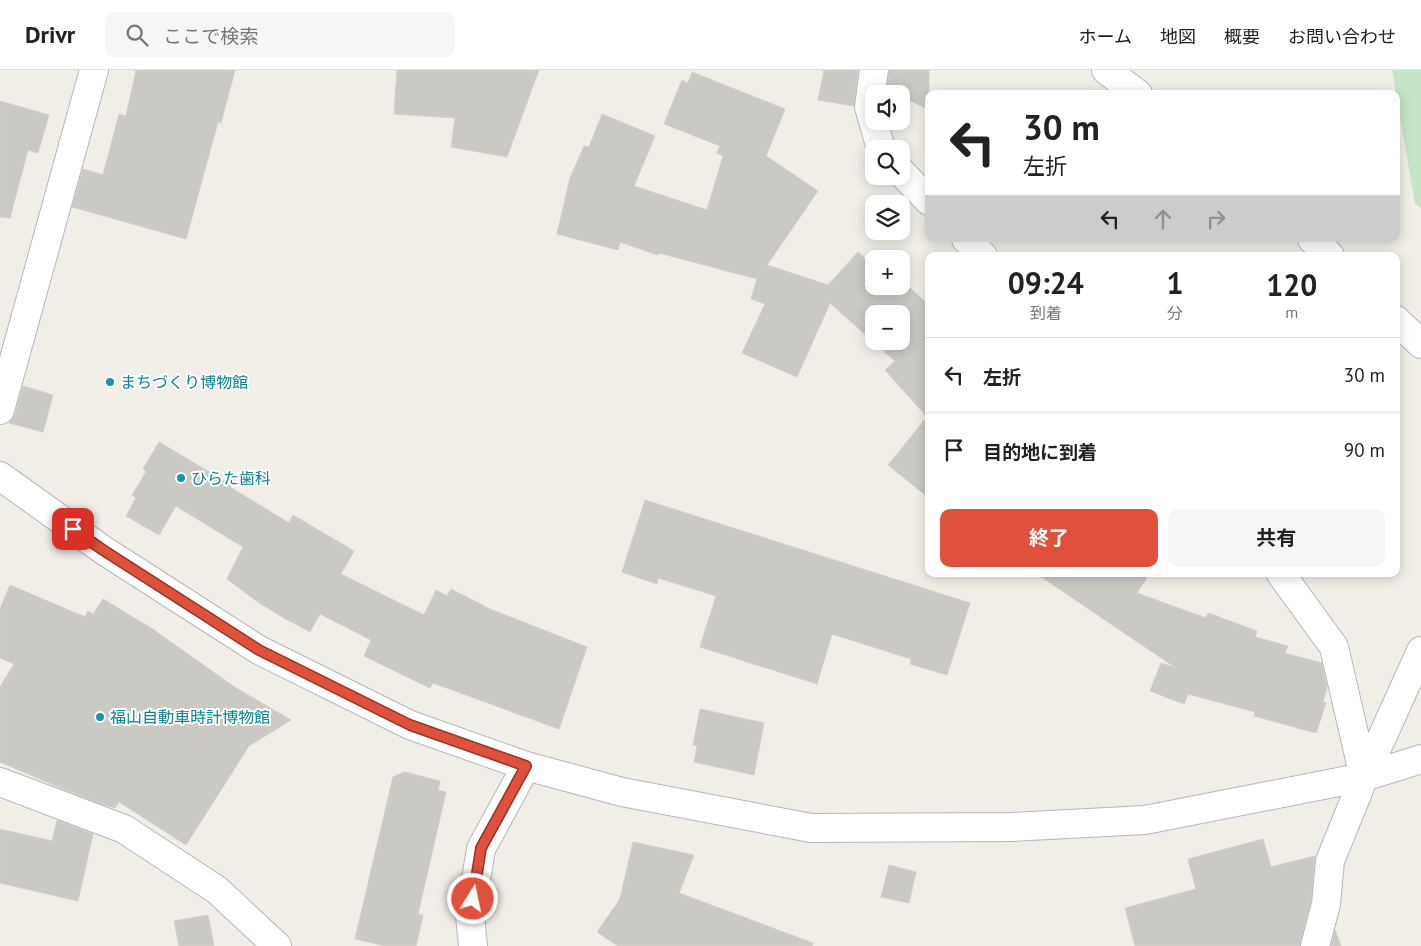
<!DOCTYPE html>
<html lang="ja">
<meta charset="utf-8">
<style>
body{margin:0;font-family:"PT Sans","Noto Sans JP",sans-serif;background:#f6f6f6;color:#222;height:100vh;display:flex;flex-direction:column;font-size:19px;white-space:nowrap}
*{box-sizing:border-box;margin:0}
p{font-size:16px;color:#767676}
.icon{flex:none;width:28px;height:28px;fill:none;stroke:currentColor;stroke-width:2;stroke-linecap:round;stroke-linejoin:round}
.map{position:relative;flex:1;overflow:hidden}
.side{position:absolute;left:925px;top:182px;width:475px;height:325px;display:flex;flex-direction:column;background:#fff;border-radius:10px;box-shadow:0 2px 12px #0003}
.side>*{flex:none}
.top-card{position:absolute;left:925px;top:20px;width:475px;height:152px;border-radius:10px;box-shadow:0 2px 12px #0003;background:#fff;color:#222;overflow:hidden}
.fabs{position:absolute;left:865px;top:15px;display:grid;gap:10px}
.fabs a{display:grid;place-items:center;width:45px;height:45px;border-radius:10px;background:#fff;box-shadow:0 2px 12px #0003;font-size:25px}
.pin{position:absolute;display:grid;place-items:center;width:42px;height:42px;color:#fff;margin:-21px;border-radius:10px;box-shadow:0 2px 8px #0006}
.me{position:absolute;width:55px;margin:-28px;rotate:10deg;stroke-linejoin:round;filter:drop-shadow(0 0 4px #0008)}
.turn{display:flex;align-items:center;gap:18px;height:105px;padding:0 15px;font-size:22px}
.turn .icon{width:65px;height:65px;stroke-width:2.5}
.turn b{display:block;font-size:35px;line-height:42px}
.lanes{display:flex;align-items:center;height:48px;padding:0 15px;background:#0003;justify-content:center;gap:25px;direction:ltr}
.lanes .off{opacity:.35}
.eta{display:flex;justify-content:space-evenly;align-items:center;height:85px;text-align:center}
.eta b{font-size:30px;font-weight:700;line-height:35px}
.cta{display:flex;gap:10px;margin-top:auto;padding:10px 15px}
.cta a{flex:1;height:58px;border-radius:10px;background:#e0513d;color:#fff;font-size:20px;font-weight:700;line-height:58px;text-align:center}
.cta a+a{background:#f6f6f6;color:#222}
ul{padding:0;list-style:none}
li{display:flex;align-items:center;gap:15px;height:75px;padding:0 15px;border-top:1px solid #e0e0e0}
li div{flex:1}
li b{display:block;font-size:19px}
li em{font-style:normal}
header{display:flex;align-items:center;gap:30px;box-sizing:border-box;height:70px;padding:0 25px;background:#fff;border-bottom:1px solid #e0e0e0}
header strong{font-size:24px}
nav{display:flex;gap:28px;margin-inline-start:auto;font-size:18px}
.search{width:350px;height:45px;background:#f6f6f6;display:flex;align-items:center;gap:12px;box-sizing:border-box;padding:0 18px;border-radius:10px;color:#767676;font-size:19px}
.map>svg:first-child{display:block}
.green{fill:#c5e5c7}
.building{fill:#cbc9c4;stroke:#d4d0c6;fill-rule:evenodd}
.lines{fill:none;stroke-linecap:round;stroke-linejoin:round}
.minor-casing{stroke:#b4b7bb;stroke-width:30}
.minor{stroke:#fff;stroke-width:28}
.route-casing{stroke:#923528;stroke-width:12}
.route{stroke:#e0513d;stroke-width:9}
.culture-dot{fill:#0f9aa8;stroke:#fff;stroke-width:2}
.labels{text-anchor:middle;dominant-baseline:central;stroke-width:4;stroke-linejoin:round;paint-order:stroke}
.culture-label{font-size:16px;fill:#0d838f;stroke:#fff;text-anchor:start}
</style>
<header>
<strong>Drivr</strong>
<div class="search"><svg class="icon" aria-label="search" viewBox="0 0 24 24"><circle cx="10" cy="10" r="6"/><path d="M15 15l6 6"/></svg>ここで検索</div>
<nav><a>ホーム</a><a>地図</a><a>概要</a><a>お問い合わせ</a></nav>
</header>
<div class="map">
<svg width="1421" height="876" viewBox="0 0 1421 876">
<rect width="100%" height="100%" fill="#f0eee7"/>
<!-- green -->
<path class="green" d="M1392,0H1421V138L1415,134Z"/>
<!-- building -->
<path class="building" d="M136,0H235L221,53L218,52L186,169L72,137L83,99L103,105L119,44L126,46Z
M397,0H539L507,87L451,77L455,48L394,44Z
M824,0H858L854,36L818,30Z
M889,0H929V40L901,26V24H897L887,19Z
M692,2L785,39L766,86L818,121L767,195L828,215L858,182L869,192L874,186L877,189H874V216H901V210L929,235V428L888,395L927,347L885,300L895,291L830,233L797,307L742,283L765,234L751,229L757,209L659,183L658,185L620,172L618,180L557,164L570,108L584,76L589,77L602,44L655,66L634,116L707,140L723,86L717,83L720,76L664,54L682,10L688,13ZM874,244H901V271H874Z
M0,31L49,45L38,83L28,80L10,148L0,147Z
M23,316L53,325L43,362L9,353L15,344Z
M159,372L231,415L230,417L289,453L293,445L354,481L341,504L424,545L436,520L447,526L451,519L490,539L587,577L559,659L433,613L430,618L364,586L371,570L320,544L310,562L282,547L258,532L227,509L243,477L176,436L159,465L126,446L136,428L132,425L146,402L143,399Z
M645,430L970,533L947,605L910,594L911,589L832,564L817,614L700,577L716,526L658,508L657,514L622,502Z
M1037,504H1149L1137,523L1206,548L1208,543L1257,561L1255,567L1288,576L1285,583L1322,593L1327,618L1323,632L1326,633L1316,663L1254,646L1255,642L1188,624L1184,634L1150,621L1161,593L1176,598Z
M10,515L85,547L88,541L93,544L103,529L151,558L236,618L291,650L249,676L186,775L119,732L115,738L101,734L56,716L0,692V617L14,594L0,588V539Z
M700,639L764,653L754,705L694,692L697,676L693,675Z
M405,702L440,711L438,720L446,722L418,844L423,845L416,876H385L355,869L393,707Z
M57,750L93,764L78,831L0,813V759L52,771Z
M1263,769L1271,797L1315,786L1311,831L1300,876H1135L1125,838L1196,819L1188,789Z
M633,772L694,785L679,823L813,873L812,876H618L597,862L620,829Z
M889,795L916,802L909,833L881,827Z
M208,845L214,876H179L174,851Z
M1335,860L1341,876H1331Z"/>
<g class="lines">
<!-- minor casing -->
<g class="minor-casing">
<path id="minor" d="M874,0L869,37L881,79
M1106,0L1138,24
M901,102L929,131
M966,169L983,186
M1312,169L1330,186
M1396,250L1421,274
M0,340L94,0
M0,406L103,480L259,580L410,655L526,696L622,722L811,758L1012,757L1145,750L1364,707L1421,689
M1281,504L1334,577L1364,707
M0,712L124,759L217,820L277,876
M473,876L470,846L481,779L526,696
M1315,876L1326,834L1330,791L1364,707L1421,581"/>
</g>
<!-- minor -->
<use href="#minor" class="minor"/>
</g>
<g class="lines">
<!-- route casing -->
<g class="route-casing">
<path id="route" d="M73,459L103,480L259,580L410,655L526,696L481,778L473,829"/>
</g>
<!-- route -->
<use href="#route" class="route"/>
</g>
<!-- markers -->
<g class="culture-dot">
<circle cx="110" cy="312" r="5"/>
<circle cx="181" cy="408" r="5"/>
<circle cx="100" cy="647" r="5"/>
</g>
<g class="labels">
<!-- culture labels -->
<g class="culture-label">
<text x="120" y="312">まちづくり博物館</text>
<text x="191" y="408">ひらた歯科</text>
<text x="110" y="647">福山自動車時計博物館</text>
</g>
</g>
</svg>
<div class="fabs">
<a><svg class="icon" aria-label="sound" viewBox="0 0 24 24"><path d="M4 9h4l5-4v14l-5-4H4zM17 9q2 3 0 6"/></svg></a>
<a><svg class="icon" aria-label="search" viewBox="0 0 24 24"><circle cx="10" cy="10" r="6"/><path d="M15 15l6 6"/></svg></a>
<a><svg class="icon" aria-label="layers" viewBox="0 0 24 24"><path d="M12 4l9 5-9 5-9-5zM3 14l9 5 9-5"/></svg></a>
<a>+</a>
<a>−</a>
</div>
<div class="pin" style="left:73px;top:459px;background:#d93025"><svg class="icon" aria-label="arrive" viewBox="0 0 24 24"><path d="M6 21V4h12l-3 4 3 4H6"/></svg></div>
<svg class="me" style="left:473px;top:829px" viewBox="-20 -20 40 40"><circle r="17" fill="#e0513d" stroke="#fff" stroke-width="3"/><path d="M0-11L8 9 0 5-8 9z" fill="#fff"/></svg>
<div class="top-card">
<div class="turn"><svg class="icon" aria-label="left" viewBox="0 0 24 24"><path d="M17 20v-9H6M10 6l-5 5 5 5"/></svg><div><b>30 m</b>左折</div></div>
<div class="lanes"><svg class="icon" aria-label="left" viewBox="0 0 24 24"><path d="M17 20v-9H6M10 6l-5 5 5 5"/></svg><svg class="icon off" aria-label="ahead" viewBox="0 0 24 24"><path d="M12 20V5M6 11l6-6 6 6"/></svg><svg class="icon off" aria-label="right" viewBox="0 0 24 24"><path d="M7 20v-9h11M14 6l5 5-5 5"/></svg></div>
</div>
<section class="side">
<div class="eta">
<div><b>09:24</b><p>到着</p></div>
<div><b>1</b><p>分</p></div>
<div><b>120</b><p>m</p></div>
</div>
<ul>
<li><svg class="icon" aria-label="left" viewBox="0 0 24 24"><path d="M17 20v-9H6M10 6l-5 5 5 5"/></svg><div><b>左折</b></div><em>30 m</em></li>
<li><svg class="icon" aria-label="arrive" viewBox="0 0 24 24"><path d="M6 21V4h12l-3 4 3 4H6"/></svg><div><b>目的地に到着</b></div><em>90 m</em></li>
</ul>
<div class="cta"><a>終了</a><a>共有</a></div>
</section>
</div>
